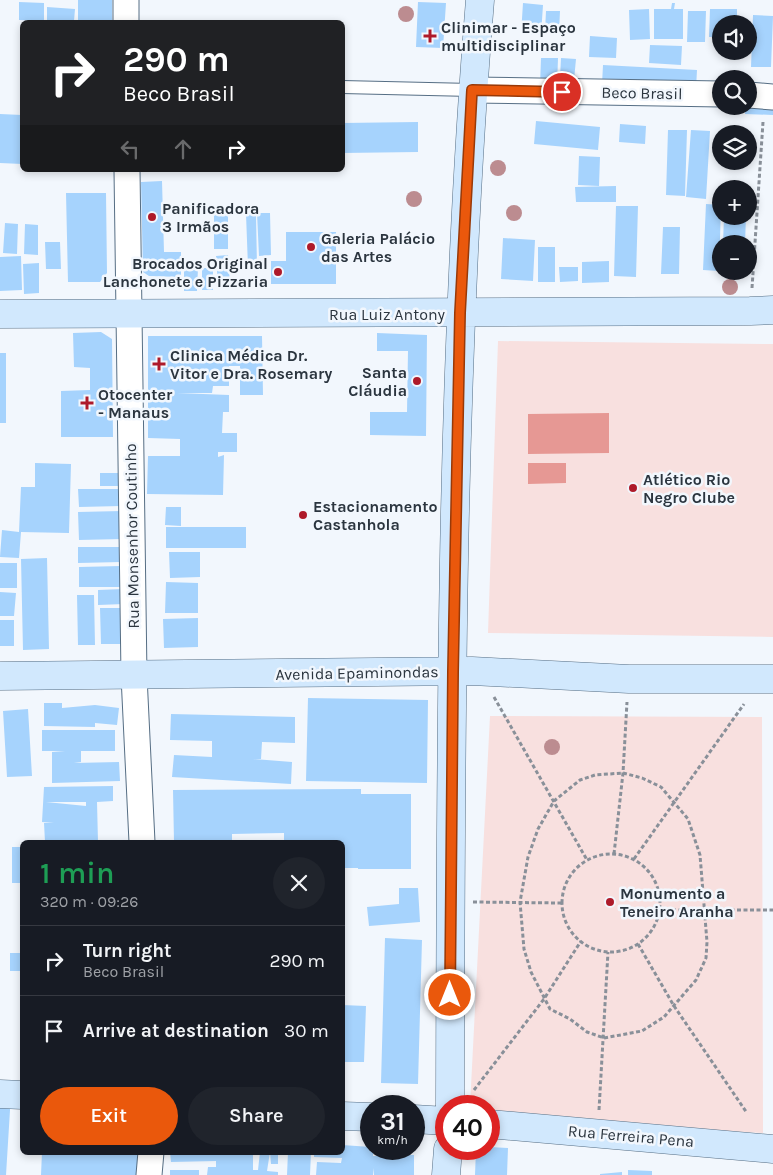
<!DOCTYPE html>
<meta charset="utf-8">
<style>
body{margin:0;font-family:Karla,sans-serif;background:#20242c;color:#f1f3f6;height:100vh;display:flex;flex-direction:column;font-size:19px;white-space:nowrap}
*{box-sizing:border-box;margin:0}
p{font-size:16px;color:#9ea1a6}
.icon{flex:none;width:28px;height:28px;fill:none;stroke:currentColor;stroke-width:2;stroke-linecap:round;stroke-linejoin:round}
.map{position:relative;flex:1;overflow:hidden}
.sheet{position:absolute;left:20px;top:840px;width:325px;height:315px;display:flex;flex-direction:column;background:#171b24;border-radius:8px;box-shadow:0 2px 8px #0003}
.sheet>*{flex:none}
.guide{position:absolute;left:20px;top:20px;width:325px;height:152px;border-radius:8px;box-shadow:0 2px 8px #0003;background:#202124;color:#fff;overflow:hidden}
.controls{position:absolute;left:712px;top:15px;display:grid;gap:10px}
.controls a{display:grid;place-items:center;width:45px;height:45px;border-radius:50%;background:#171b24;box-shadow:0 2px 8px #0003;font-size:25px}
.speed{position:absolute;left:360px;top:1095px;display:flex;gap:10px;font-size:25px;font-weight:700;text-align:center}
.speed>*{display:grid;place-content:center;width:65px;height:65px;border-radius:50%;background:#171b24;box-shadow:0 2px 8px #0003;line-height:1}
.speed small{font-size:12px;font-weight:400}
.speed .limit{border:8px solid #d22;background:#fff;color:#111}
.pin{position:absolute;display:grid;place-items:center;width:42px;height:42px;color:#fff;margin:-21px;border:2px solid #fff;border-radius:50%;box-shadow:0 1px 5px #0007}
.me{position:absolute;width:55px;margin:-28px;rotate:0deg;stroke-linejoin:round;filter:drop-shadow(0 0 4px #0008)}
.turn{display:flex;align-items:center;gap:18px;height:105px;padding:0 20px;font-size:22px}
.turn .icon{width:65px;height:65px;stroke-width:2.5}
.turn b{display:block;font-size:35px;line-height:42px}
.lanes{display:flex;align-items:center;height:48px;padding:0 20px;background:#0003;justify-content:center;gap:25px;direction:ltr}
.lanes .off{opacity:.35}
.round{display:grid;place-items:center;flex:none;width:52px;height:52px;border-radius:26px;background:#20242c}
.summary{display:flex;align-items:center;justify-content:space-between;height:85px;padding:0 20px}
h1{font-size:30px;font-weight:600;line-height:38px;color:#1e9e55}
.action{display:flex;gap:10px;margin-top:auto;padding:10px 20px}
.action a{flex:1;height:58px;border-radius:30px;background:#ea580c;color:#fff;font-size:20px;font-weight:600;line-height:58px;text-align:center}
.action a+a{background:#20242c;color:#f1f3f6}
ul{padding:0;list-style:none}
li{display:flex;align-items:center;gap:15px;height:70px;padding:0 20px;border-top:1px solid #363941}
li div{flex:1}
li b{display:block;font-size:19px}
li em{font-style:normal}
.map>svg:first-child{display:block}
.green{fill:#f8e0df}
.water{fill:#e69894}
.building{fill:#a6d3fd;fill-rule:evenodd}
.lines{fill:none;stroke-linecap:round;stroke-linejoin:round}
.lane-casing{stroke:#566e84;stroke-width:14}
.street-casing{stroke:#566e84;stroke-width:27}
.secondary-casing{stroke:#566e84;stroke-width:29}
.path{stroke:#899099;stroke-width:3;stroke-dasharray:4 2.5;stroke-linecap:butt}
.lane{stroke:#fff;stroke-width:12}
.street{stroke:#fff;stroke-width:25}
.secondary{stroke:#d1e8fd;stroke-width:28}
.tree{fill:#bc8c90}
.route-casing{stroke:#983908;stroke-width:12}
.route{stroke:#ea580c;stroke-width:9}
.poi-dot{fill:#ae1a2a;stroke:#f2f7fd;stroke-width:2}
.labels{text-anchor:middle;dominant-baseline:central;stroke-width:5;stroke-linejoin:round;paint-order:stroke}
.poi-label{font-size:16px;font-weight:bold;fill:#2b353f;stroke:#f2f7fd;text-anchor:start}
.street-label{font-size:16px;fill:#2b353f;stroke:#f2f7fd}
</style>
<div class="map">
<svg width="773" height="1175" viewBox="0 0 773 1175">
<rect width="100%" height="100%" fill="#f2f7fd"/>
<!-- green -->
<path class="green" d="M498,341L773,344V637L488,633Z
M490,716L762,717L763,1133L489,1118V1106H470Z"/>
<!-- water -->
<path class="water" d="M609,413V453L528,454V414Z
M528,463H566V483L528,484Z"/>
<!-- building -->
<path class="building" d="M78,0H112V20H78Z
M19,2L44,3V21L19,20Z
M418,2L446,3L443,48L416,47Z
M523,3L543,5L541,35L521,34Z
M672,3H675L674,9H683V39H654V9H671Z
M47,7L75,9L74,21L47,20Z
M649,9L650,39L630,40L629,10Z
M710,9H737V24H721V37H709Z
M546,11H560L559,32L545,31Z
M688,11H706L705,42H687Z
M753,15L773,16L771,67H751Z
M590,36L617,38L616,58L589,57Z
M650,45L682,46L681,65L649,63Z
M541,58H558L557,87L540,86Z
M561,58L576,59L574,80L560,78Z
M603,65L697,70L696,89L602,84Z
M773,104V115L745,114V106Z
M0,114L22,115V164L0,163Z
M536,121L600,127L598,150L534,144Z
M418,122V152L342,153V123Z
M620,124L646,126L645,144L619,142Z
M668,130H687L685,196L666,195Z
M691,130L710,131L706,199L686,197Z
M579,156L600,157L599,186L578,185Z
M162,181L164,252H181V277L149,276L143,272L141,182Z
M616,186V202H576L575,187Z
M725,186L748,187V189H725Z
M66,193H106L107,273L100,282H68Z
M706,204L721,205L719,271L703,270Z
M616,206H638L636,277L614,276Z
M257,213H270L271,255L259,256Z
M246,214H256L257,267H248Z
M214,215H228V249H214Z
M724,216H746L745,244H723Z
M5,223L18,224L17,254L3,253Z
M25,224L38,225V255L24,254Z
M663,227H680L679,274H661Z
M286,232H336V284H271V261H286Z
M503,238L535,240L533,281L501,279Z
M45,242H60L61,269H46Z
M538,247H555V282H538Z
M228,255L230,284L218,285L216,256Z
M21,256L22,290L0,291V257Z
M609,261V282L582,283V262Z
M39,263V293L24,294L23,264Z
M184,267L198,268L197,291H184Z
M559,267H578V281L560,282Z
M202,268H213V290H202Z
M101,332L112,339L113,437H61V391L90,390V368L74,367L73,333Z
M377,333L427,335L426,436L370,435V412H407L408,351H377Z
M148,336H262L263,395H240V366H229V386H213L212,393H177L229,395V412H223L222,433H237V452H218V457L224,455L223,495L147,494L148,456H180V439L148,438Z
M0,353H6V423H0Z
M35,463L71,464L69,533L21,532L19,558L0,557L2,530L19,532L21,487H35Z
M100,473H120V486H100Z
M78,489H120L121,506L79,507Z
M166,507H181V526L165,525Z
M122,511V539L79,540L78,512Z
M166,527H246V548H166Z
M78,547H121V562L78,563Z
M169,552H200V577L170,578Z
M47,558L49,649L23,650L21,559Z
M0,563H17V588H0Z
M121,566V587H79V567Z
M166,582L198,583V613H165Z
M124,589V604L98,605V590Z
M0,592L16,593L14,616H0Z
M77,595H94L95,645H78Z
M100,608H122V644H101Z
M198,618V647L164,648L163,619Z
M0,620H14V646H0Z
M308,698L428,700L427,783L306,781Z
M44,703H62V708L95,705L119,708L117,725L95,723V727L44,726Z
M28,709L32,776L7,777L3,711Z
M171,714L295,717V743L262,742L261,759H253L292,762L291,784L172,777L174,755L212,757V741L170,740Z
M42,730H115V751H81V762L74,763L119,762L120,781L52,783V752L65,751H42Z
M113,786V801L97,802L98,842H45L44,823H54L42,822L44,787ZM46,802H86V806Z
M361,789V794H411V869H358V868H342V842H284V833L232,834V842H174L173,790Z
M12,847H22V883H12Z
M399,888H418L420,922L369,926L367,907L399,904Z
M385,938L422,940L418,1084L381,1083Z
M10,953H22V971H10Z
M342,1005L366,1006L364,1062H342Z
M0,1094H11L6,1175H0Z
M342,1145L371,1147V1149H374L373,1156L414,1155V1175H374L373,1168V1175H316L317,1162L341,1163L342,1158L314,1157V1152H342Z
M489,1147L508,1148L507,1175H475L476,1149H489Z
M42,1152H148L147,1175H41Z
M170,1152H253V1170H258L260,1152H270L267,1171L278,1172V1175H207L208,1167H216V1161L171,1162Z
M270,1152H278V1164H271Z
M288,1152H311L310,1175H287Z
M170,1170H199V1175H170Z
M628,1170L652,1171V1175H628Z
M622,1172V1175H600V1174Z"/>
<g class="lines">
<!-- lane casing -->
<g class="lane-casing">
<path id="lane" d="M342,87L472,90"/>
</g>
<!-- street casing -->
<g class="street-casing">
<path id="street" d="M126,0V22
M472,90L721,94
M749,95L773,97
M127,170L134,676L142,842
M149,1175L151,1152"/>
</g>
<!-- secondary casing -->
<g class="secondary-casing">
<path id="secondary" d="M0,314L750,311L773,310
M0,676L472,671L629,679H773
M0,1094L22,1095
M450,1106C451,737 450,368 480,0
M342,1116L371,1117
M414,1119L446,1121
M489,1124L773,1149
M446,1175L448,1149"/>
</g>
<!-- path -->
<path class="path" d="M752,288L763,122
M494,697L587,860
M623,773L642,778L661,787L688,819L700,855L707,942L706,958L696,980L664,1017L642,1031L604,1038L587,1032L570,1019L550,1009L531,972L524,949L520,902L528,857L538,829L554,801L580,780L595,775Z
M614,854L623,773L627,702
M562 903a49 49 0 1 1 98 0a49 49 0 1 1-98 0Z
M634,859L744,704
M473,902L562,903
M659,910H773
M638,944L674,1006L747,1113
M474,1090L544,999L581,941
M599,1110L608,952"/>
<!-- lane -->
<use href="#lane" class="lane"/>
<!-- street -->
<use href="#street" class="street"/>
<!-- secondary -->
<use href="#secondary" class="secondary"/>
</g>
<!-- trees -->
<g class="tree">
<circle cx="406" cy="14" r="8"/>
<circle cx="498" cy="168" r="8"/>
<circle cx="414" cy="199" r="8"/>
<circle cx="514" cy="213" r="8"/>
<circle cx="730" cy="287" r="8"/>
<circle cx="552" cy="747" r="8"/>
</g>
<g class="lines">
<!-- route casing -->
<g class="route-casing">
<path id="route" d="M450,995L453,672L460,313L472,90L562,92"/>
</g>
<!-- route -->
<use href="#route" class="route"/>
</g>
<!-- markers -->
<g class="poi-dot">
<path d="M427.5 28.5h5v5h5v5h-5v5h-5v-5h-5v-5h5z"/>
<circle cx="152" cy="217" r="5"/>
<circle cx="311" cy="247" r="5"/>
<circle cx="278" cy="272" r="5"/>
<path d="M156.5 356.5h5v5h5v5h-5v5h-5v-5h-5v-5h5z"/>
<circle cx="417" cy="381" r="5"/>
<path d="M84.5 395.5h5v5h5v5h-5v5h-5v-5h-5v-5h5z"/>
<circle cx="633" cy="488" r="5"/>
<circle cx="303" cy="515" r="5"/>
<circle cx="610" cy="902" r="5"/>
</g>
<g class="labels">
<!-- poi labels -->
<g class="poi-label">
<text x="441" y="27">Clinimar - Espaço<tspan x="441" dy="18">multidisciplinar</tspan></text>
<text x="162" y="208">Panificadora<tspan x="162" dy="18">3 Irmãos</tspan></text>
<text x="321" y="238">Galeria Palácio<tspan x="321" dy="18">das Artes</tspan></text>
<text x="268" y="263" text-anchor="end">Brocados Original<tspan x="268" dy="18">Lanchonete e Pizzaria</tspan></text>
<text x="170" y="355">Clinica Médica Dr.<tspan x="170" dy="18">Vitor e Dra. Rosemary</tspan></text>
<text x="407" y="372" text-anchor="end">Santa<tspan x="407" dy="18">Cláudia</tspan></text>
<text x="98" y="394">Otocenter<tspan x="98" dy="18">- Manaus</tspan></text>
<text x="643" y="479">Atlético Rio<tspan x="643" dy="18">Negro Clube</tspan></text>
<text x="313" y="506">Estacionamento<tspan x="313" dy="18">Castanhola</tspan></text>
<text x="620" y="893">Monumento a<tspan x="620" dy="18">Teneiro Aranha</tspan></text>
</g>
<!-- street labels -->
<g class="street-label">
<text transform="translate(642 93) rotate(1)">Beco Brasil</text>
<text x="387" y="314">Rua Luiz Antony</text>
<text transform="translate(132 536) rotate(-91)">Rua Monsenhor Coutinho</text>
<text transform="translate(357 673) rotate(-1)">Avenida Epaminondas</text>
<text transform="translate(631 1136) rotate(5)">Rua Ferreira Pena</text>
</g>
</g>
</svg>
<div class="controls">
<a><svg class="icon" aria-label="sound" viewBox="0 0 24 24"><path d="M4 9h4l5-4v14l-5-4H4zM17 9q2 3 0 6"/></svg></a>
<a><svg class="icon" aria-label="search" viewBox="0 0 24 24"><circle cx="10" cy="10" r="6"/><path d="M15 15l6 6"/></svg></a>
<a><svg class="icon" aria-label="layers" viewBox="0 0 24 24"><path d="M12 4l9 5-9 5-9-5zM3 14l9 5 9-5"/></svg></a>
<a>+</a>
<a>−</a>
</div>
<div class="speed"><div>31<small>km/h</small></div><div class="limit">40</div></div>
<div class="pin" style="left:562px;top:92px;background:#d93025"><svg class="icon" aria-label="arrive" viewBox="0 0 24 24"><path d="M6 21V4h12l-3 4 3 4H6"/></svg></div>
<svg class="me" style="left:450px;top:995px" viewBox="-20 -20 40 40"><circle r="17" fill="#ea580c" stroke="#fff" stroke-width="3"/><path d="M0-11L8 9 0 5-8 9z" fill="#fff"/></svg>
<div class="guide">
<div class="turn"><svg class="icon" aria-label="right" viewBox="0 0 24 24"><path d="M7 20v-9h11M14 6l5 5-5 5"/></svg><div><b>290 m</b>Beco Brasil</div></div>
<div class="lanes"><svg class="icon off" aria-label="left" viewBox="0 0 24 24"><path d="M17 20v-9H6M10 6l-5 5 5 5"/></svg><svg class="icon off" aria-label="ahead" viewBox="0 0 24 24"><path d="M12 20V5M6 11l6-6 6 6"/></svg><svg class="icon" aria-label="right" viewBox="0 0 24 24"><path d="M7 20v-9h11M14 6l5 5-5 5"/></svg></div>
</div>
<section class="sheet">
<div class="summary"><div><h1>1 min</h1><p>320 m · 09:26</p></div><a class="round"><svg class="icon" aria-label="close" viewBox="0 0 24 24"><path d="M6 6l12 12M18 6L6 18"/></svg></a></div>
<ul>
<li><svg class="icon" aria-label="right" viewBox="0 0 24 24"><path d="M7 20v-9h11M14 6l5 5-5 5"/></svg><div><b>Turn right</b><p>Beco Brasil</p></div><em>290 m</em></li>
<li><svg class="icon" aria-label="arrive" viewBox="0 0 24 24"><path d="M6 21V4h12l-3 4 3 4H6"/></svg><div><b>Arrive at destination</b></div><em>30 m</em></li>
</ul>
<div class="action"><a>Exit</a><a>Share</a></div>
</section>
</div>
